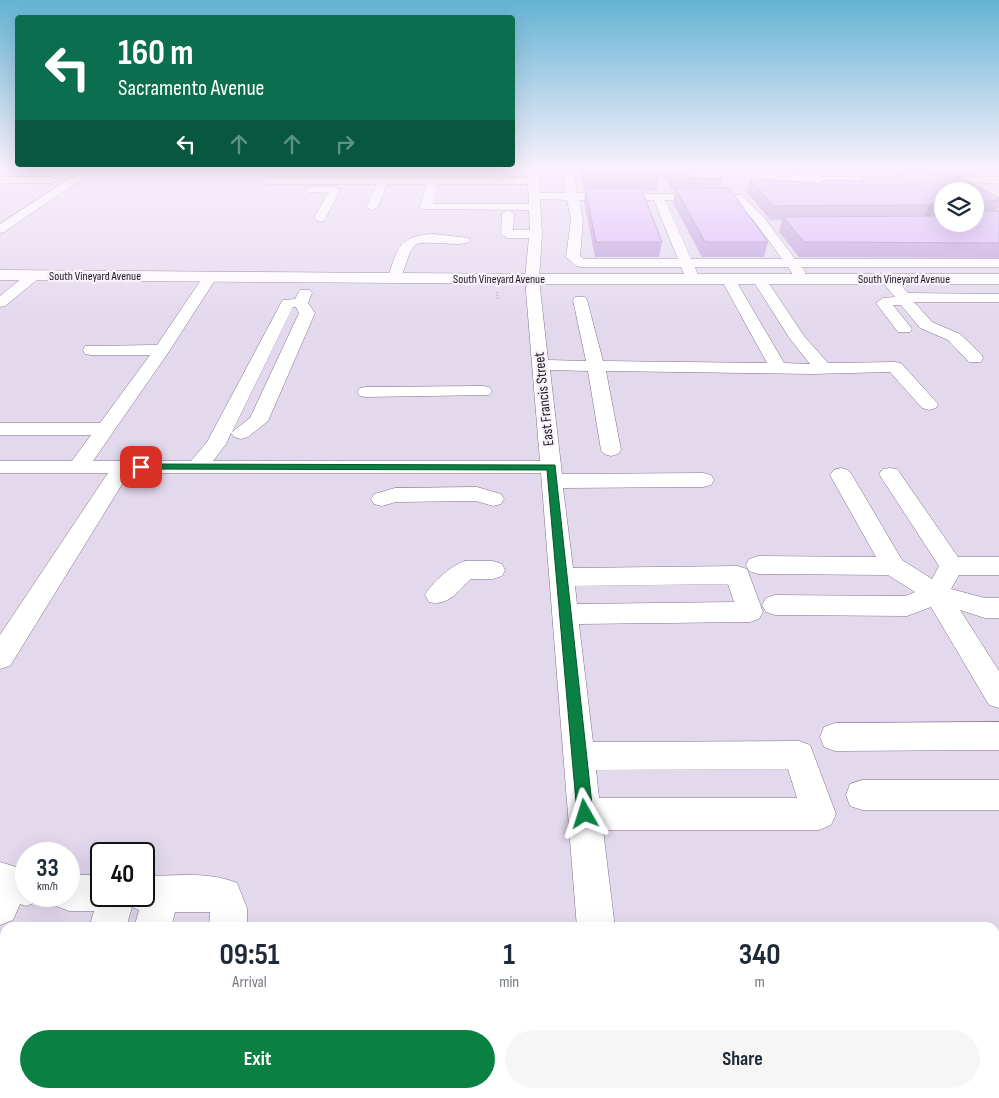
<!DOCTYPE html>
<style>
body{margin:0;font-family:"Sofia Sans Condensed",sans-serif;background:#f6f6f7;color:#1f2937;height:100vh;display:flex;flex-direction:column;font-size:19px;white-space:nowrap}
*{box-sizing:border-box;margin:0}
p{font-size:16px;color:#747a83}
.icon{flex:none;width:28px;height:28px;fill:none;stroke:currentColor;stroke-width:2;stroke-linecap:round;stroke-linejoin:round}
.map{position:relative;flex:1;overflow:hidden}
.side{position:absolute;left:0px;top:922px;width:1000px;height:176px;display:flex;flex-direction:column;background:#fff;border-radius:15px 15px 0 0;box-shadow:0 5px 20px #0002}
.side>*{flex:none}
.top-card{position:absolute;left:15px;top:15px;width:500px;height:152px;border-radius:5px;box-shadow:0 5px 20px #0002;background:#0b6e4f;color:#fff;overflow:hidden}
.tools{position:absolute;left:934px;top:182px;display:grid;gap:10px}
.tools a{display:grid;place-items:center;width:50px;height:50px;border-radius:50%;background:#fff;box-shadow:0 5px 20px #0002;font-size:25px}
.speed{position:absolute;left:15px;top:842px;display:flex;gap:10px;font-size:25px;font-weight:700;text-align:center}
.speed>*{display:grid;place-content:center;width:65px;height:65px;border-radius:50%;background:#fff;box-shadow:0 5px 20px #0002;line-height:1}
.speed small{font-size:12px;font-weight:400}
.speed .limit{border:2px solid #111;border-radius:8px;background:#fff;color:#111}
.pin{position:absolute;display:grid;place-items:center;width:42px;height:42px;color:#fff;margin:-21px;border-radius:10px;box-shadow:0 2px 8px #0006}
.me{position:absolute;width:55px;margin:-28px;rotate:354deg;stroke-linejoin:round;filter:drop-shadow(0 0 4px #0008)}
.turn{display:flex;align-items:center;gap:18px;height:105px;padding:0 20px;font-size:22px}
.turn .icon{width:65px;height:65px;stroke-width:2.5}
.turn b{display:block;font-size:35px;line-height:42px}
.lanes{display:flex;align-items:center;height:48px;padding:0 20px;background:#0003;justify-content:center;gap:25px;direction:ltr}
.lanes .off{opacity:.35}
.eta{display:flex;justify-content:space-evenly;align-items:center;height:85px;text-align:center}
.eta b{font-size:30px;font-weight:700;line-height:35px}
.cta{display:flex;gap:10px;margin-top:auto;padding:10px 20px}
.cta a{flex:1;height:58px;border-radius:30px;background:#0b8043;color:#fff;font-size:20px;font-weight:700;line-height:58px;text-align:center}
.cta a+a{background:#f6f6f7;color:#1f2937}
.map>svg:first-child{display:block}
.industrial{fill:#e3d9ed;fill-rule:evenodd}
.lines{fill:none;stroke-linecap:round;stroke-linejoin:round}
.minor-casing{stroke:#817189;stroke-width:1}
.major-casing{stroke:#817189;stroke-width:1}
.path{stroke:#897e90;stroke-width:2;stroke-dasharray:0.5 2.5;stroke-linecap:butt}
.minor{fill:#fff;fill-rule:evenodd}
.major{fill:#fff;fill-rule:evenodd}
.wall{fill:#bb9dd8;fill-rule:evenodd}
.shaded-wall{fill:#997fb0}
.building{fill:#dab6fb;stroke:#997fb0}
.route{fill:#0b8043;stroke:#07532c}
.labels{text-anchor:middle;dominant-baseline:central;stroke-width:4.5;stroke-linejoin:round;paint-order:stroke}
.far-street-label{font-size:12px;fill:#1d1720;stroke:#f9f2fd}
.street-label{font-size:15px;fill:#1d1720;stroke:#f9f2fd}
</style>
<div class="map">
<svg width="999" height="1098" viewBox="0 0 999 1098">
<rect width="100%" height="100%" fill="#f1e0fb"/>
<!-- industrial -->
<path class="industrial" d="M0,169H999V1098H0ZM942,191H975V224H942ZM26,854H69V896H26ZM101,854H144V896H101ZM5,928H995V1094H5Z"/>
<g class="lines">
<!-- minor casing -->
<g class="minor-casing">
<path id="minor" d="M84,169H96L4,232L0,233V224Z
M528,169H538L540,193H566L562,169H572L577,193L741,195L763,216L795,259H999V267H802L806,273L799,277L794,276L788,267H695L698,275L691,279L686,278L681,267H581L576,266L566,257L571,220L567,200L540,199L542,234L539,279L548,360L586,361L573,300L575,297H585L587,300L603,361L767,363L721,279L723,276H733L735,279L784,363L810,364L790,339L752,279L754,276H764L804,336L828,363L895,362L901,363L938,404L936,408L929,410L922,408L890,372L812,374L606,371L621,450L618,454L611,456L604,454L601,450L588,371L550,370L562,474L703,473L711,475L714,480L711,485L703,487L563,488L573,568L738,566L747,569L763,612L759,619L750,622L579,624L593,742L799,741L810,745L836,814L831,825L819,830H603L615,928H577L541,473H129L10,666L0,669V635L108,473H0V461H72L91,435H0V423H100L150,355H91L85,354L83,350L85,346L157,345L205,274H215L217,277L170,350L93,461H191L207,442L281,303L283,300L295,299L300,290H310L312,293L308,303L315,313L268,421L248,437L241,439L234,437L231,433L226,444L213,461H540L525,279L529,238H507L501,234L502,214L508,210L514,214L513,230H530L529,210L422,209L420,207L427,184H387L378,207L372,210L366,207L377,184H267L262,181L267,178H528ZM437,184H528L529,204H433ZM579,200H654L678,259H584L580,256L583,220ZM665,200H734L755,222L782,259H691ZM293,307H296L299,313L250,418L232,432ZM728,584L734,602L577,604L575,586ZM788,769L797,798H599L596,770Z
M754,169L772,170L787,189H801L806,192L801,195L780,194L764,174Z
M805,173L822,177H894L899,180L894,183H826L825,185C812,188 799,189 791,178L792,176Z
M0,177H52L57,180L52,183H0Z
M933,177H999V183L929,182L928,180Z
M312,187H335L340,190L324,221L320,222L314,218L328,193L308,192L307,190L308,188Z
M434,234L469,238L470,241C464,248 430,240 416,244L410,252L400,281H390L388,278C397,248 400,235 434,234Z
M33,272L40,276L38,279L5,306L0,307V296L28,273Z
M887,275L892,276L908,293L999,294V302H914L932,322L960,334L981,354L983,358L981,362H969L948,340L920,328L901,305H893L912,329L910,332H898L876,303L883,298L895,297L880,279L882,276Z
M483,386L489,387L492,391L489,395L366,397L360,396L357,392L360,388L366,387Z
M841,468L848,470L852,475L902,560L932,579L939,566L879,474L883,469L890,468L897,469L958,557H999V575H959L951,589L985,598H999V618H985L960,610L999,671V708L989,705L931,607L907,616L775,615L766,612L762,605L766,598L775,595L905,596L915,592L888,575L758,574L749,571L746,565L749,559L758,556L876,557L830,475L834,470Z
M477,487L501,494L504,499L501,504L493,506L476,501L396,502L382,506L374,504L371,499L374,494L395,488Z
M465,561H493L502,564L505,570L502,576L493,579H471C458,591 448,607 429,602L425,595C433,582 450,566 465,561Z
M999,722V750L835,751L824,747L820,737L824,727L835,723Z
M862,780H999V810H862L850,806L846,795L850,784Z
M0,862L26,870V896H41L39,901L26,906L20,904L13,920L0,925Z
M69,875H101V896H144V876C175,876 208,871 237,883L247,908V928H209L210,912H175L171,928H134L139,910L132,907L126,928H89L94,911H69L56,906L52,896H69Z
M0,974H5V1014H0Z
M995,976H999V1016H995Z
M61,1094H105L103,1098H59Z
M591,1094H635V1098H591Z
M916,1094H960L962,1098H918Z"/>
</g>
<!-- major casing -->
<g class="major-casing">
<path id="major" d="M0,270L532,274H999V284H532L0,280Z"/>
</g>
<!-- path -->
<path class="path" d="M497,292L498,299"/>
<!-- minor -->
<use href="#minor" class="minor"/>
<!-- major -->
<use href="#major" class="major"/>
</g>
<!-- wall -->
<path class="wall" d="M579,169H655L659,178L657,191H642L662,242L659,257H595L584,202L585,191Z
M659,169H689V177L722,179L721,188L768,242L764,257H702L673,203L675,191H672Z
M898,169H930L928,172L999,198V207L997,211H999V258L799,257L779,232L782,220H770L747,192L750,179L819,183L861,181L862,179L900,178L901,175H898ZM942,191L975,224H942Z"/>
<!-- shaded-wall -->
<path class="shaded-wall" d="M937,201L931,215L924,219L929,205Z"/>
<!-- building -->
<path class="building" d="M584,169H655L659,178H586Z
M669,169H689V177L722,179L674,178Z
M903,172H948L999,198V200L980,202V208L977,209L978,211H999V243L804,242L783,217L933,216L942,213V224H975V191H942V201H937L929,205L773,206L750,179L819,183L825,180L864,181L862,179L903,178Z
M585,188H641L662,242H596Z
M729,188L768,242H705L676,189Z"/>
<!-- sky -->
<linearGradient id="sky" x2="0" y2="1"><stop stop-color="#64b3d3"/><stop offset="0.52" stop-color="#f9f1fd"/><stop offset="1" stop-color="#f9f1fd" stop-opacity="0"/></linearGradient>
<rect width="999" height="323" fill="url(#sky)"/>
<!-- route -->
<path class="route" d="M141,464L555,465L593,814L591,819L585,822L580,819L577,814L547,470L138,469L136,467Z"/>
<g class="labels">
<!-- far-street labels -->
<g class="far-street-label">
<text x="95" y="276">South Vineyard Avenue</text>
<text x="499" y="279">South Vineyard Avenue</text>
<text x="904" y="279">South Vineyard Avenue</text>
</g>
<!-- street labels -->
<g class="street-label">
<text transform="translate(544 399) rotate(-96)">East Francis Street</text>
</g>
</g>
</svg>
<div class="tools">
<a><svg class="icon" aria-label="layers" viewBox="0 0 24 24"><path d="M12 4l9 5-9 5-9-5zM3 14l9 5 9-5"/></svg></a>
</div>
<div class="speed"><div>33<small>km/h</small></div><div class="limit">40</div></div>
<div class="pin" style="left:141px;top:467px;background:#d93025"><svg class="icon" aria-label="arrive" viewBox="0 0 24 24"><path d="M6 21V4h12l-3 4 3 4H6"/></svg></div>
<svg class="me" style="left:585px;top:814px" viewBox="-20 -20 40 40"><path d="M0-17L14 15 0 8-14 15z" fill="#0b8043" stroke="#fff" stroke-width="4"/></svg>
<div class="top-card">
<div class="turn"><svg class="icon" aria-label="left" viewBox="0 0 24 24"><path d="M17 20v-9H6M10 6l-5 5 5 5"/></svg><div><b>160 m</b>Sacramento Avenue</div></div>
<div class="lanes"><svg class="icon" aria-label="left" viewBox="0 0 24 24"><path d="M17 20v-9H6M10 6l-5 5 5 5"/></svg><svg class="icon off" aria-label="ahead" viewBox="0 0 24 24"><path d="M12 20V5M6 11l6-6 6 6"/></svg><svg class="icon off" aria-label="ahead" viewBox="0 0 24 24"><path d="M12 20V5M6 11l6-6 6 6"/></svg><svg class="icon off" aria-label="right" viewBox="0 0 24 24"><path d="M7 20v-9h11M14 6l5 5-5 5"/></svg></div>
</div>
<section class="side">
<div class="eta">
<div><b>09:51</b><p>Arrival</p></div>
<div><b>1</b><p>min</p></div>
<div><b>340</b><p>m</p></div>
</div>
<div class="cta"><a>Exit</a><a>Share</a></div>
</section>
</div>
